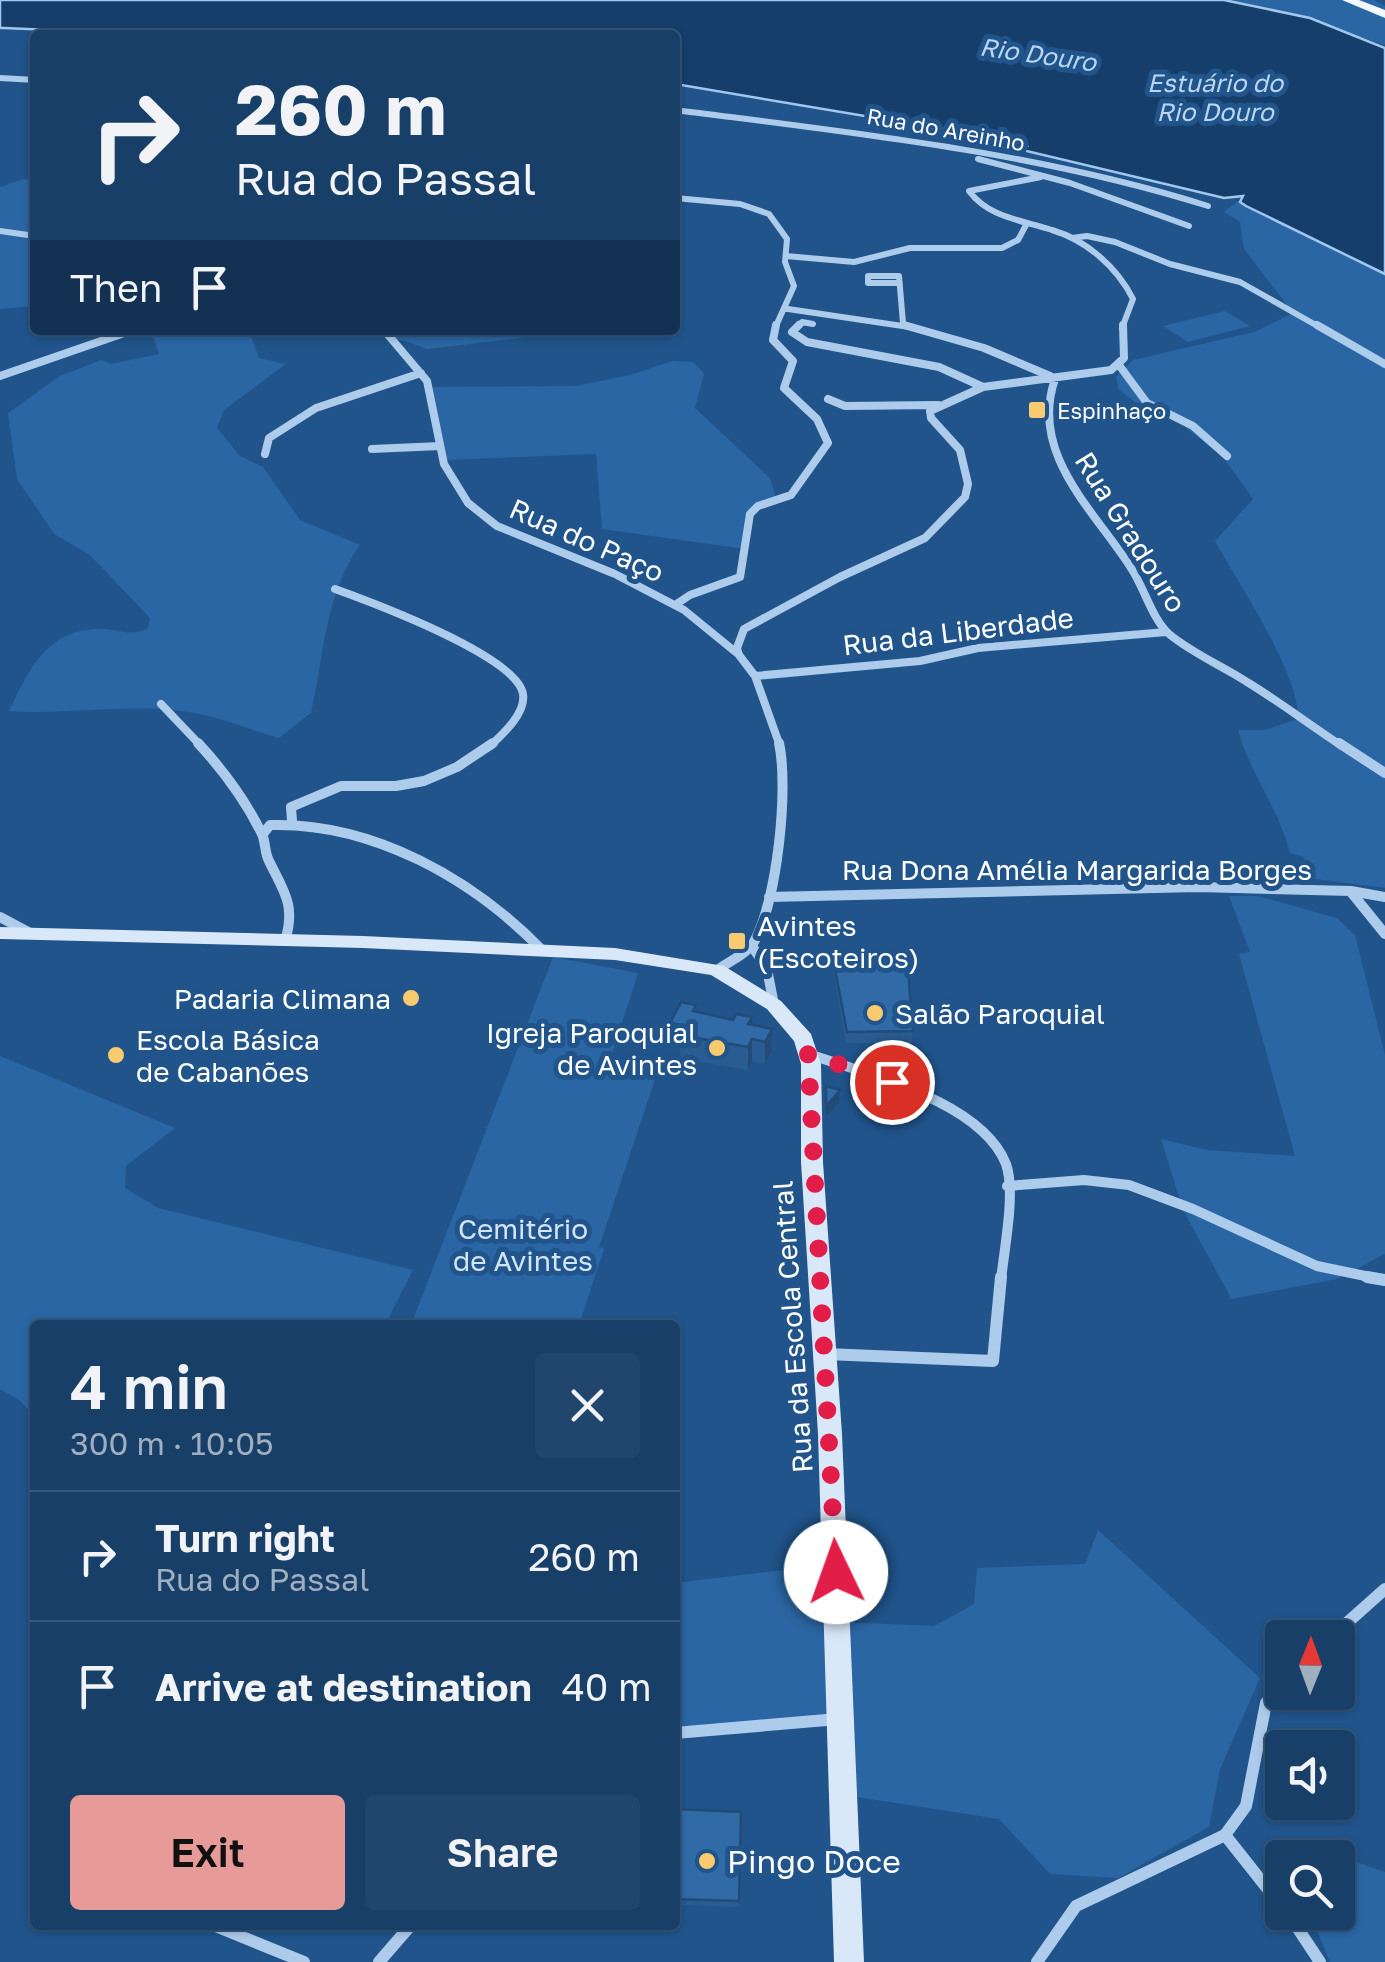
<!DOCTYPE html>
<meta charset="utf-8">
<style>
body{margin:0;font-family:"Golos Text",sans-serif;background:#21466e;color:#f1f3f6;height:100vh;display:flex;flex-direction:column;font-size:38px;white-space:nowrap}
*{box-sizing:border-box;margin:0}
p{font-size:32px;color:#9fafc0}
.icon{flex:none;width:55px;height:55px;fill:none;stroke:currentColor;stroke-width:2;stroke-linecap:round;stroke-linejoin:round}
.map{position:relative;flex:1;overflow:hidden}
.panel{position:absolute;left:30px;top:1320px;width:650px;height:610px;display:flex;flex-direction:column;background:#183f68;border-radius:10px;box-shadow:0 2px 8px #0004,0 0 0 2px #36587c}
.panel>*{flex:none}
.top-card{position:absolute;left:30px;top:30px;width:650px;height:305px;border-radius:10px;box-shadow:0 2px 8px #0004,0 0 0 2px #36587c;background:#183f68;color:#f1f3f6;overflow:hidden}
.needle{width:65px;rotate:1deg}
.controls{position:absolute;left:1265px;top:1620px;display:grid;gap:20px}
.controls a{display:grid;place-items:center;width:90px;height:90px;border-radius:10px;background:#183f68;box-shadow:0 2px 8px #0004,0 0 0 2px #36587c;font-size:50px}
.pin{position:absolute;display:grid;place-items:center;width:85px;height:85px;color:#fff;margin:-42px;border:5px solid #fff;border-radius:50%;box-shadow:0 2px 10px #0007}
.me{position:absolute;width:110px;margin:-55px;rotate:357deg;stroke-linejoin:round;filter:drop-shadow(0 0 8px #0008)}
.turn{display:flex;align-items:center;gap:35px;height:210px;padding:0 40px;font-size:45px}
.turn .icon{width:130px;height:130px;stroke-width:2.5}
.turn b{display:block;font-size:70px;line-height:85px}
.then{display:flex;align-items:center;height:95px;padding:0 40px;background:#0003;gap:20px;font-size:38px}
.round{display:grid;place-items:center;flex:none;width:105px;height:105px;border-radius:10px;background:#21466e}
.summary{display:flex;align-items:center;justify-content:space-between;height:170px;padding:0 40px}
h1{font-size:60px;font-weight:600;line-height:75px}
.button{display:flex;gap:20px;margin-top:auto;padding:20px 40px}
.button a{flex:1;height:115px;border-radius:10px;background:#e69b98;color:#111;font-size:40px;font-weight:600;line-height:115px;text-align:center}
.button a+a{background:#21466e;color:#f1f3f6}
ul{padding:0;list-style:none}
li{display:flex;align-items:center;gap:30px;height:130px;padding:0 40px;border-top:2px solid #36587c}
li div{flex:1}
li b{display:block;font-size:38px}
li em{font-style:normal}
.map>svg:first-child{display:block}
.green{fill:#2a66a3}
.water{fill:#163e6a;stroke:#a1c7ed;stroke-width:2.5}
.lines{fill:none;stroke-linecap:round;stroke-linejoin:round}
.street-far3{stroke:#adcceb;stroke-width:6}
.street-far2{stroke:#adcceb;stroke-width:8}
.street-far1{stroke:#adcceb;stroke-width:10}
.street{stroke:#adcceb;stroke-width:12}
.secondary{fill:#d9e8f9;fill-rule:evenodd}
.primary{fill:#f2f7fe;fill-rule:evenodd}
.wall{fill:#295c90}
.shaded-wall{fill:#224b76}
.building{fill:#306ba8;stroke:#224b76;stroke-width:2.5}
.route{stroke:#e11d48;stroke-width:18;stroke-dasharray:0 32.4}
.poi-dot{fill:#f9ca6e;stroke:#20548b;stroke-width:4}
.labels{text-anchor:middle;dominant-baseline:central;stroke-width:10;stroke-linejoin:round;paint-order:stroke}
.far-street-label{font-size:22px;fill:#fff;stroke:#20548b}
.far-poi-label{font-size:22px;fill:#fff;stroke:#20548b;text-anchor:start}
.far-water-label{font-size:25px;font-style:italic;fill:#b9d6f3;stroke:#20548b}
.street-label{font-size:28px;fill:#fff;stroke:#20548b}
.poi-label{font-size:28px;fill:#fff;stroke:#20548b;text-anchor:start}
.park-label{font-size:28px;fill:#d2e5f8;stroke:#20548b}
.near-poi-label{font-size:32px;fill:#fff;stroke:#20548b;text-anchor:start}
</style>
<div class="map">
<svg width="1385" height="1962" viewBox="0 0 1385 1962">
<rect width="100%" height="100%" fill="#20548b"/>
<!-- green -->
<path class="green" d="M1230,0H1374L1385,6V45L1293,15Z
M23,179L34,181L35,187V306L0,309V187Z
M1238,201L1379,265L1385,274V888L1308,878L1304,857L1290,853C1278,807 1250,774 1238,730H1265L1298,719C1300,674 1238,583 1215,541L1253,499L1223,457L1168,414L1149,413L1119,390L1116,377L1133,360L1254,332L1293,313L1244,249L1240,222L1224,212Z
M1225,311L1250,326L1188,342L1163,326Z
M155,330H249L259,358L286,364L224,410L217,428L240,456L263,467L300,520L360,545C325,594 324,656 311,713L279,738C247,729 213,714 181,711C124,704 66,715 9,711C29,669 48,627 103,629C121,630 131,637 148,628L150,618L90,555L54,534L17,479L8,413L60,376L101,360L111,364L159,354L153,336Z
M377,330H587L427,349L403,340H387Z
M672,361L694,362L704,374L695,408L770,478L777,502L750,508L745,549L602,529L596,454L445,460L436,448L431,387L576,386L630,375Z
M1229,896H1258L1337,918L1355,935L1385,1055V1254L1337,1279L1231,1299H1227L1231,1298L1183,1210L1161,1139L1207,1150L1295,1156L1239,954L1250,952Z
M553,957L638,973L610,1060L658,1070L599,1247L604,1249L579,1325H411Z
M0,1056L175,1128L126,1166L125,1188L158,1208L413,1270L385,1325H35V1417L19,1400L0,1389Z
M1098,1530L1260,1678L1220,1769L1209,1827L1118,1878L1050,1874L999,1819L851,1796L852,1720L675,1732V1583L817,1566L816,1621L934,1626L974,1604L977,1568L1085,1564Z
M1342,1857L1385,1872V1962H1330L1310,1913L1338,1912V1861Z"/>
<!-- water -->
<path class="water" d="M0,0H1224L1310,18L1385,48V274L1246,206L1240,202L1243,196L1224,198L1018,149L1027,146L1024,142L1005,144L954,131L675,84V35H171L4,28H0Z"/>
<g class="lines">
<!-- street-far3 -->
<path class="street-far3" d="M0,78L35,80
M675,110C854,133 1036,152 1208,206
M978,159L1070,183L1189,226
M1041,177L969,191C989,218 1022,220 1052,230C1086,240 1117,267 1133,299L1122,328
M675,198L740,204L769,214L787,239L785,262L794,286L775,328
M0,231L35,236
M1072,238L1087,236L1115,242L1170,264L1240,282L1321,328
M786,256L854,262L910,248H1002L1018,240L1026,225
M899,283H868V276H899L903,323
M788,309L916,328
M796,328L802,322L813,324"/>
<!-- street-far2 -->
<path class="street-far2" d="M799,325L792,332L807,342L939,367L983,387
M904,325L984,348L1050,376
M1317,325L1385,364
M384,330L427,381L444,464L468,503L497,526L615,574L684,610L738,654
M1119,365L1147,403L1193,426L1227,456
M0,376L130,331
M1055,379C1029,454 1094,510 1131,568C1144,587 1152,619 1169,634C1192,653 1222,666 1247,682C1280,702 1310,725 1342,746
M828,399L845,406L938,405
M372,449L440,446
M265,454L269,438L316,408L421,373
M335,589C371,602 517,656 523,694C526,713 503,734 490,746
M675,605L690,595L740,577L750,514L758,506L791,495L828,443L817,419L784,388L793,361L773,340L776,325
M755,676L920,661L978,648L1166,632
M161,704L201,746
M780,746L755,676L739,655L737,648L744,629L840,577L925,538L965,497L968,484L960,450L931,418L930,411L983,387L1111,370L1124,358L1123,325"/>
<!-- street-far1 -->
<path class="street-far1" d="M198,743C224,771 244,798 261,832C266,840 264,852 269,861C284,892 296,905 285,941
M1339,743L1385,773
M292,821L291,807L341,786H396L424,781L457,767L493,743
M263,834L270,825C373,822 473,879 543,951
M1351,892L1385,934
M769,897L1198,887L1351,891L1385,897
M0,917L30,933
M752,946L767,969L774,1005
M717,970C728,962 747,954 754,942C777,901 789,789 779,743
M809,1054C868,1075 981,1101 1006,1164C1016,1192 1004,1250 1001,1280
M1007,1186L1084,1180L1129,1185L1193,1209L1317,1266L1385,1280"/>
<!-- street -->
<path class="street" d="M1367,1277L1385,1280
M826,1354L993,1361L1001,1277
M1330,1638L1385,1589
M675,1733L838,1719
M1225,1835L1282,1907
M1287,1912L1320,1962
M213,1925L304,1962
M379,1962L411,1925
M1037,1962L1076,1906L1225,1835L1246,1806L1266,1703L1282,1683"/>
<!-- secondary -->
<path class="secondary" d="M0,927L363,936L615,948L724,966L781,1001L811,1034L821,1064L823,1162L842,1434L864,1962H834L818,1434L801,1162V1064L794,1041L767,1009L711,975L615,960L363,948L0,939Z"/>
<!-- primary -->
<path class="primary" d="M1342,0H1359L1385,10V18Z"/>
</g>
<!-- wall -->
<path class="wall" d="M832,954L913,1031L912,1043H846L832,965Z
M696,1005V1012L733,1020L752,1017V1025L772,1029L771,1052L765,1064L752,1062L748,1070L680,1058V1048L670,1046V1023Z
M675,1809L741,1812L739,1907L675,1905Z"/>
<!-- shaded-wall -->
<path class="shaded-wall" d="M752,1017V1062L748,1070V1024Z
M772,1029L771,1052L765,1064V1042Z
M840,1090L839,1102L826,1117V1106Z"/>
<!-- building -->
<path class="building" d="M899,953L901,959H907L913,1031L847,1032L832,954Z
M681,1002L696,1005L693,1011L733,1020L736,1014L752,1017L748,1024L772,1029L765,1042L752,1039L748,1047L680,1035L685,1026L670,1023Z
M826,1086L840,1090L826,1106Z
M675,1809L741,1812L739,1901L675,1899Z"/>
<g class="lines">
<!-- route -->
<path class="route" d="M836,1572L808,1054L892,1082"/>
</g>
<!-- markers -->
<g class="poi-dot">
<rect x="1027" y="400" width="20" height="20" rx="5"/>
<rect x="727" y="931" width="20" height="20" rx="5"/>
<circle cx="411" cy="998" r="10"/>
<circle cx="875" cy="1013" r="10"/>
<circle cx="717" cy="1048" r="10"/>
<circle cx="116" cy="1055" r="10"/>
<circle cx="707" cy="1861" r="10"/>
</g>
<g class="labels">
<!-- far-street labels -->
<g class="far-street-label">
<text transform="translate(946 129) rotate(10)">Rua do Areinho</text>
</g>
<!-- far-poi labels -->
<g class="far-poi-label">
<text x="1057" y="410">Espinhaço</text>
</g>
<!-- far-water labels -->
<g class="far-water-label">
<text transform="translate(1038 54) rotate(8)">Rio Douro</text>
<text x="1215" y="82">Estuário do<tspan x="1215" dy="29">Rio Douro</tspan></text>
</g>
<!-- street labels -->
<g class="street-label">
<text transform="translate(1131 532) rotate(58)">Rua Gradouro</text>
<text transform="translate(587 540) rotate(24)">Rua do Paço</text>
<text transform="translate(958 631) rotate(-7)">Rua da Liberdade</text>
<text x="1077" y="869">Rua Dona Amélia Margarida Borges</text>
<text transform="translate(792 1327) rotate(-94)">Rua da Escola Central</text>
</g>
<!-- poi labels -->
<g class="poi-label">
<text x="757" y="925">Avintes<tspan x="757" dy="32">(Escoteiros)</tspan></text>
<text x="391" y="998" text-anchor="end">Padaria Climana</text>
<text x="895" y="1013">Salão Paroquial</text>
<text x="697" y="1032" text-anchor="end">Igreja Paroquial<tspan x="697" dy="32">de Avintes</tspan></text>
<text x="136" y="1039">Escola Básica<tspan x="136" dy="32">de Cabanões</tspan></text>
</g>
<!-- park labels -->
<g class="park-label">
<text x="523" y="1228">Cemitério<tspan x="523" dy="32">de Avintes</tspan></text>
</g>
<!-- near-poi labels -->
<g class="near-poi-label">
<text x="727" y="1861">Pingo Doce</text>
</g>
</g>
</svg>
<div class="controls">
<a><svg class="needle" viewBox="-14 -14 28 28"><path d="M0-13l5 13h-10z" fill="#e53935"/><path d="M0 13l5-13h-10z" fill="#9fafc0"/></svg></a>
<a><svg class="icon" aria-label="sound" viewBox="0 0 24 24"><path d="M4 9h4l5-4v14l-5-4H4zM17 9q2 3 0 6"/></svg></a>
<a><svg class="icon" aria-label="search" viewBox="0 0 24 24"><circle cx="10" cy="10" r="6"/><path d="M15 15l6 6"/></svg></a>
</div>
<div class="pin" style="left:892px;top:1082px;background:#d93025"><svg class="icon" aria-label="arrive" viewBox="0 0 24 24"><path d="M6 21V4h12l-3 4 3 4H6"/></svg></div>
<svg class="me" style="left:836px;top:1572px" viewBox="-20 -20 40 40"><circle r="19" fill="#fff"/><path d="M0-13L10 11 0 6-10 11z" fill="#e11d48"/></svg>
<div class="top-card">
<div class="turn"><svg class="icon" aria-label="right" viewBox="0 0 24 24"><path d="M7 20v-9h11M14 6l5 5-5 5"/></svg><div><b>260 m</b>Rua do Passal</div></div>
<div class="then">Then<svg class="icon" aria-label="arrive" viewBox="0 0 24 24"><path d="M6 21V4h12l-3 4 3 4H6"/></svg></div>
</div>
<section class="panel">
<div class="summary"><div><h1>4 min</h1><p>300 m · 10:05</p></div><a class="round"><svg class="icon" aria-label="close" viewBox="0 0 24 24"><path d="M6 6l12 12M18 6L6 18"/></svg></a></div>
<ul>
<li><svg class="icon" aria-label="right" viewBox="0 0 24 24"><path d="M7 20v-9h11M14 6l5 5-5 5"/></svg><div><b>Turn right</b><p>Rua do Passal</p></div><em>260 m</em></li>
<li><svg class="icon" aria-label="arrive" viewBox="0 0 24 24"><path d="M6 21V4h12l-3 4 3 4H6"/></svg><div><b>Arrive at destination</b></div><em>40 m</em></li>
</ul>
<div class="button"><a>Exit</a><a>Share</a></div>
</section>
</div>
